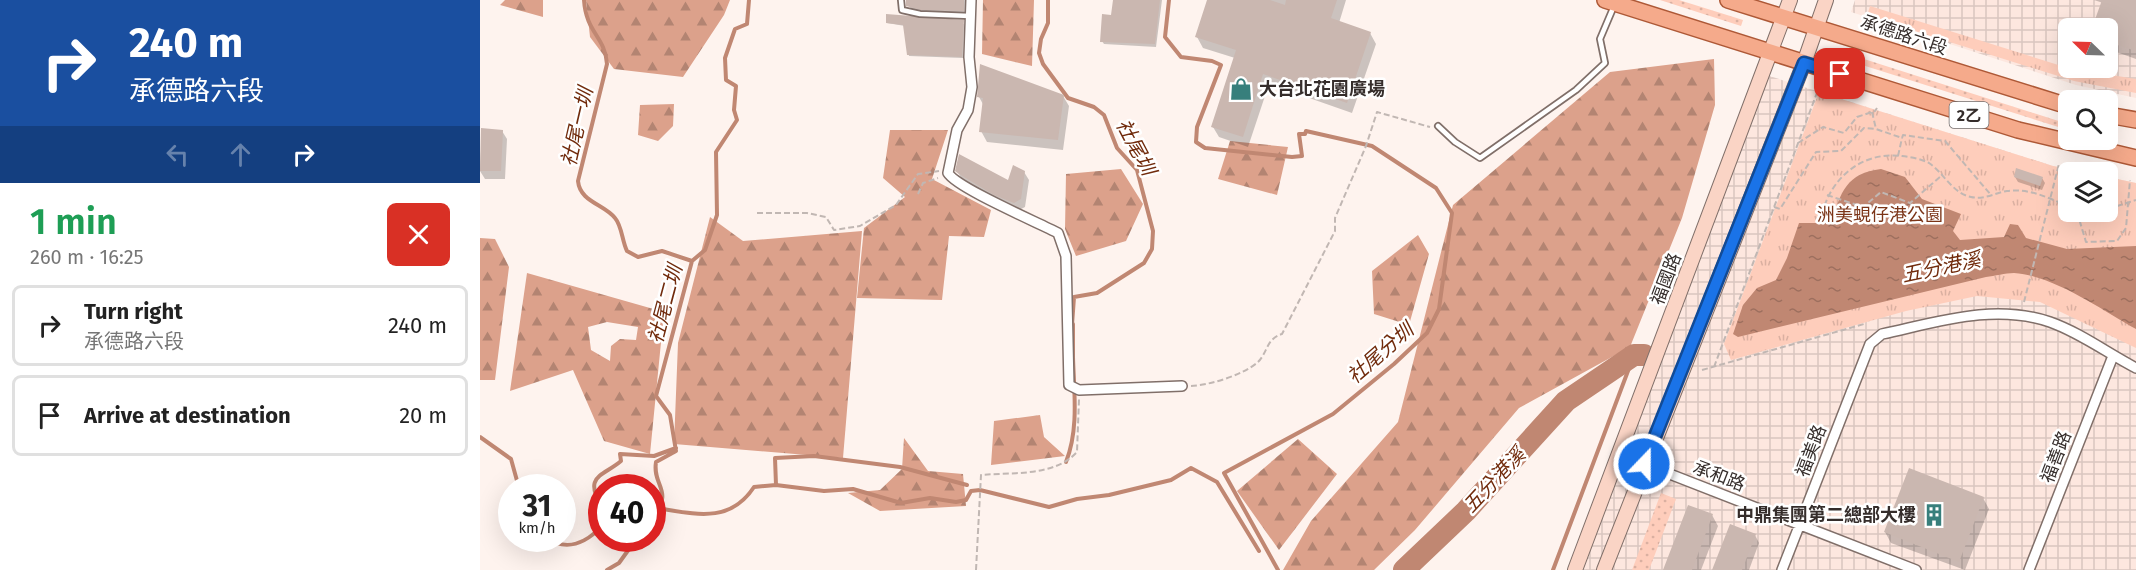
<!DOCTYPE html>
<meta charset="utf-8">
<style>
body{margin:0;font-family:"Fira Sans","Noto Sans TC",sans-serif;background:#f2f2f2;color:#222;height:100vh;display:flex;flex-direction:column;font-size:22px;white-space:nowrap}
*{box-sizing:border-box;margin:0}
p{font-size:20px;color:#767676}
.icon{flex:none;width:33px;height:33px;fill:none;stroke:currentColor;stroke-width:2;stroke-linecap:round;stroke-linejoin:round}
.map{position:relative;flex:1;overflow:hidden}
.sheet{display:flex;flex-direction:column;background:#fff;width:480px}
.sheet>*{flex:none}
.guide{background:#1a4fa0;color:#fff;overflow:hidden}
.needle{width:39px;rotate:293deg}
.fabs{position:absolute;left:1578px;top:18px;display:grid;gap:12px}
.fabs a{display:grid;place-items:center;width:60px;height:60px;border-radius:9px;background:#fff;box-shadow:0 6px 24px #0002;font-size:30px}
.speed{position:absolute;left:18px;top:474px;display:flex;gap:12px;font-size:30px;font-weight:700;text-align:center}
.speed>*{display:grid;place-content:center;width:78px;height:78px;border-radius:50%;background:#fff;box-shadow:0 6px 24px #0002;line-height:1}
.speed small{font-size:15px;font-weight:400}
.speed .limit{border:9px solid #d22;background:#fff;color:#111}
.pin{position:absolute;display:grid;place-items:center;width:51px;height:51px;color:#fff;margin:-26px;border-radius:12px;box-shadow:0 3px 9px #0006}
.me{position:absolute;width:66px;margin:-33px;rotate:22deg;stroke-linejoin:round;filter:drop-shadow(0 0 4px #0008)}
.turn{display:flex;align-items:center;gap:21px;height:126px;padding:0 30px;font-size:27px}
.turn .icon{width:78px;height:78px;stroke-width:2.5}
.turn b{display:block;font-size:42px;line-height:51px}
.lanes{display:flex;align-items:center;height:57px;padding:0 30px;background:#0003;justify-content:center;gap:30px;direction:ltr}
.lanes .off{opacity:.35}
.round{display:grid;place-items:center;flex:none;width:63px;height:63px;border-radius:9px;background:#f2f2f2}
.summary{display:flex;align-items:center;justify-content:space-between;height:102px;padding:0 30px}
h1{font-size:36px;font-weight:600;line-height:45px;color:#1e9e55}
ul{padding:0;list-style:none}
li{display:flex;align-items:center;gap:18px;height:81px;margin:0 12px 9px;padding:0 18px;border:3px solid #e0e0e0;border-radius:9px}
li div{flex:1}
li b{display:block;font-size:22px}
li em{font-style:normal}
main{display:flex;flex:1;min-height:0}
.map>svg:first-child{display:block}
.industrial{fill:url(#industrial-grid);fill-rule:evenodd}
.grass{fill:url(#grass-dots)}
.forest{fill:url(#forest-firs);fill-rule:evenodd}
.park{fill:url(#park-tufts)}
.water{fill:url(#water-ripples)}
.shadow{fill:#0003}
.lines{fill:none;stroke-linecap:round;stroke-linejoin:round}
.stream{stroke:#c08772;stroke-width:4}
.river{stroke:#c08772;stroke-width:22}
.building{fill:#cab7b0}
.lane-casing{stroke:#806f69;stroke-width:8}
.street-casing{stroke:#806f69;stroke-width:12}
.secondary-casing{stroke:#806f69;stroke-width:16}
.primary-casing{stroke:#ae5937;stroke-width:18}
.path{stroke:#c1b7b3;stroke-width:2;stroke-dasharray:6 3;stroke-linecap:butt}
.lane{stroke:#fff;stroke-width:4.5}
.street{stroke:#fff;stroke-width:9}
.secondary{stroke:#fad4c5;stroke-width:14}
.primary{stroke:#f5aa8b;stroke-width:15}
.route-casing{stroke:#114b97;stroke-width:15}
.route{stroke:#1a73e8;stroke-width:10}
.labels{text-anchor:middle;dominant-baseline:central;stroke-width:5;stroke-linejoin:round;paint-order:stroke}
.shield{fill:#fff;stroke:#726c6b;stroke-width:1.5}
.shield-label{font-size:16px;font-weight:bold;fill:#352d2b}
.street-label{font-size:18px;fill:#352d2b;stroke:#fff}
.poi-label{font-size:18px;font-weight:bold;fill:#352d2b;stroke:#fff;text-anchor:start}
.park-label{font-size:18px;fill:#7b3417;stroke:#fff}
.water-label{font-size:20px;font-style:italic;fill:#712b0c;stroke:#fff}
</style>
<main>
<section class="sheet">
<div class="guide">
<div class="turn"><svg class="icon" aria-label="right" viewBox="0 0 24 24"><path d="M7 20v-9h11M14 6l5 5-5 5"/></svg><div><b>240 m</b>承德路六段</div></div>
<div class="lanes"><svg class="icon off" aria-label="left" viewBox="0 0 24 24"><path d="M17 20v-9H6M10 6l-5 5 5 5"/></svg><svg class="icon off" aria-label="ahead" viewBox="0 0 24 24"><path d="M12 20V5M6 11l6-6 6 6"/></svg><svg class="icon" aria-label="right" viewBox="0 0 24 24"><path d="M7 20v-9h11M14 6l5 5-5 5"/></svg></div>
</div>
<div class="summary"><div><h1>1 min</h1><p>260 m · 16:25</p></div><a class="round" style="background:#d93025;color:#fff"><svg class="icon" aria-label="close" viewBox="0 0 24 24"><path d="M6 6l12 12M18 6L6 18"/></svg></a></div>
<ul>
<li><svg class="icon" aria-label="right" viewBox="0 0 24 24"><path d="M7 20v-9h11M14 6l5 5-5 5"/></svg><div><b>Turn right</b><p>承德路六段</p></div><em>240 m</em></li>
<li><svg class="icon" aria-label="arrive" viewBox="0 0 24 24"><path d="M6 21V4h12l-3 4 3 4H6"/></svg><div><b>Arrive at destination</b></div><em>20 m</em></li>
</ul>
</section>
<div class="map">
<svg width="1656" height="570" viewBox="0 0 1656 570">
<defs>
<pattern id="industrial-grid" width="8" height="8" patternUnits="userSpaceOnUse" patternTransform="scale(1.5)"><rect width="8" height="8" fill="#fde7df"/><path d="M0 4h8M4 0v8" fill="none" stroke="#d9c6c0"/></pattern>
<pattern id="grass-dots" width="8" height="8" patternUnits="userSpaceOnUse" patternTransform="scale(1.5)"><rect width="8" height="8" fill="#fecdbb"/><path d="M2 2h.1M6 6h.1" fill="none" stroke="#dab0a1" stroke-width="1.8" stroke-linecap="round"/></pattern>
<pattern id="forest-firs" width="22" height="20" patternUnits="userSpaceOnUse" patternTransform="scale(1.5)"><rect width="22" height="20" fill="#dca18b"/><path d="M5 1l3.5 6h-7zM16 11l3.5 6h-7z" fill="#b38472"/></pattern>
<pattern id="park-tufts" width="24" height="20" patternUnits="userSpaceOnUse" patternTransform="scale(1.5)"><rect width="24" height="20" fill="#fecdbb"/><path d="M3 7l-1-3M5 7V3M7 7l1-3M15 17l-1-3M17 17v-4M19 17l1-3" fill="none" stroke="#dab0a1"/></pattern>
<pattern id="water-ripples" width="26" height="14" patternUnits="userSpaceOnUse" patternTransform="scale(1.5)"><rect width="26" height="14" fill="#c08772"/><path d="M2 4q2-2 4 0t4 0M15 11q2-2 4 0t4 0" fill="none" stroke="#9d6f5e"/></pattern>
</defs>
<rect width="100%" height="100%" fill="#fef3ee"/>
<!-- industrial -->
<path class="industrial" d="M1375,0H1656V98L1596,85L1371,12ZM1588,28H1628V68H1588Z
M1280,73L1573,166L1606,172H1588V212H1628V177L1656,183V570H1092Z"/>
<!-- grass -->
<path class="grass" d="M1180,0H1199L1263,20L1261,26Z
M1362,52L1588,124V130L1360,58Z
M1181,493L1196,499L1169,570H1152Z"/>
<!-- forest -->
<path class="forest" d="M25,0H63V17L20,5Z
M106,0H250L244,15L203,77L134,69L110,37Z
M503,0H554L552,66L502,54Z
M1234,59L1235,105L1202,218L1150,347L1039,408L935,530L894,570H803L831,521L918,422L973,205L1130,72Z
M194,104L193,126L178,141L158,135L160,105Z
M410,130H468L452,179L511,210L504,237L469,236L462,300L377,298L384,228L425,197L403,178Z
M750,141L808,147L797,195L738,179Z
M641,169L663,204L646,241L596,256L585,229L586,174Z
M230,217L263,241L382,231L363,458L194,444L198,343Z
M938,235L949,254L929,325L894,314L892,271Z
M0,238L15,239L29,267L15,380H0Z
M47,273L184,312L170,454L124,441L93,370L30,391ZM127,322L158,327L156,340L140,339L131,346L130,361L111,350L108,327Z
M560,415L564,437L585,456L511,465L514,421Z
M424,438L448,471L483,474L486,506L400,511L368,493L400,490L422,469Z
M818,439L857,474L799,550L757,491Z"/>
<!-- park -->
<path class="park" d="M1390,6L1588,68L1656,79V93L1594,81L1387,16Z
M1339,92L1573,166L1606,172H1588V212H1628V177L1656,183V348L1560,302L1497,296L1426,311L1251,360L1244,344Z"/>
<!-- water -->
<path class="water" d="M1401,169L1425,177L1442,199L1481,214L1473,231L1480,240L1524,237L1530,224L1538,225L1546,238L1587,249L1656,246V329C1622,310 1573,275 1534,273C1525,273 1515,276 1506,277L1258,337L1253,334L1263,305L1277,288L1296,280L1307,258L1319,223H1352C1360,192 1367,173 1401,169Z"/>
<!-- shadow -->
<path class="shadow" d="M428,0H490L487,18L432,13Z
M635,0H682L676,47L624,44L622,41L632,16Z
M729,0H866L859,23L890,33L896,44L872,113L789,84L768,147L739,137L733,127L755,58L723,48L717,37Z
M1614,0H1656V59L1628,49V28H1614L1623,3Z
M407,23L484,24L483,58L429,56L425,26Z
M583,96L589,106L583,150L507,142L501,131L504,106L499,97Z
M2,130L22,131L27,139L25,179H5L0,171Z
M477,171L529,182L544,172L549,180L545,207L539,210L510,197L482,179Z
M1535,177L1562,178L1565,183L1562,190L1538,182Z
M1503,498L1509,509L1485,570L1411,543L1405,532Z
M1232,515L1238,526L1221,570H1185Z
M1275,535L1279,543L1269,570H1234Z"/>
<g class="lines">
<!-- stream -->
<path class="stream" d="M104,0C106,33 125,36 127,64L98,181C100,202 124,204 135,218C142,226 142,241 147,251L158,257L182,251L212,261
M568,0V23L561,39L559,53L563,64L588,98L614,107L624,115L637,148L657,170L673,231L672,249L664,263L617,293L594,297L592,325
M689,0L685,37L701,57L732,61L741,65L717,127L716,142L725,148L812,157L822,156L819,134H825L826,131L892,146L956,188L972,213L959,309L947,333L914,364L853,414L744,473L798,570
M593,324V359
M0,437L31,459L39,488
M586,462C599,429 594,392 593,357
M296,485L295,458L334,456L420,467L487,485
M122,508C103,475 122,477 141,461L140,454L174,456L196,448
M183,509C219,515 251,522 274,487L296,485L344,491L373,489L421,503L450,498L476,502L486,500L491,491L500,490L569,507L597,499L629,495L691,480L711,468L737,482L779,551
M172,515C195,492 172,486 176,462L196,451L190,415L176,396L212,261L225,250L237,215L236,152L257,120L254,110L256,86L246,80L245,58L255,29L267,24L269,0
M66,538C88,552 106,543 122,526
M127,570L139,563L157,538
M1073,570L1154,355"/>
<!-- river -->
<path class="river" d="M924,570L986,511L1086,401L1154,355H1164"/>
</g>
<!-- building -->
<path class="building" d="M426,0H484V11L441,10L426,6Z
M633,0H680L675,44L620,42L622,14L631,15Z
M727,0H790L805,5L806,0H857L851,18L891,32L867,103L783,74L763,137L731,127L756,50L715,37Z
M1622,0H1656V51L1628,42V28H1612Z
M406,14L484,20L482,57L427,55L423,25L406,23Z
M500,64L584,95L578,140L499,132L503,98L497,97Z
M1,128L23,130L21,171H0Z
M479,154L528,180L533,165L545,171L541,199L534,203L514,195L479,174L475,171Z
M1536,168L1563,177L1560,186L1534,177Z
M1429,468L1504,497L1479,562L1404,532Z
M1208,505L1233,514L1212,570H1183Z
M1250,524L1276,534L1262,570H1232Z"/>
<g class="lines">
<!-- lane casing -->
<g class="lane-casing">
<path id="lane" d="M421,0L422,10L440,14L490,16
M958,126L975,142L1000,158L1096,90L1125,63L1120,39L1134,6"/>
</g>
<!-- street casing -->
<g class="street-casing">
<path id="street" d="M491,0L489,57L492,87L488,110L477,130L468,173C477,188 557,222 578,233L586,256L589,385L599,390L702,386
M1164,464L1436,570
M1302,570L1390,344L1402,334C1458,322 1514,303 1570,322C1601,333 1627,353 1656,368
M1549,570L1633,356"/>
</g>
<!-- secondary casing -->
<g class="secondary-casing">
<path id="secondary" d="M1095,570L1310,0
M1124,570L1324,63L1346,0"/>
</g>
<!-- primary casing -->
<g class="primary-casing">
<path id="primary" d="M1125,0L1538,130L1656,158
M1248,0L1588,106
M1628,115L1656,120"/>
</g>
<!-- path -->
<path class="path" d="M1392,112L1396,129
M1318,143L1343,127L1364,133L1377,117L1395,111L1397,108
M1418,156L1422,138
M1628,176V175
M438,194L443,183L458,178
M1347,195L1383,207L1401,192L1430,203L1461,176
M1430,203L1433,207L1451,212
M1294,207L1300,209L1336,152L1361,151L1384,128L1396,129L1422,138L1423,135L1465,141L1511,195
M1628,209L1656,200
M1597,212L1606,242L1637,241L1646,228L1650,180
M277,213H327L346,217L354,230L380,226L416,205L438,174L459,171
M1342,214C1351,177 1383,151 1422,156C1431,157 1441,159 1449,163C1464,173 1472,193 1491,197C1504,200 1515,193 1527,191C1550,188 1568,198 1588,206
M1544,302L1579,164
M1234,367L1338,90
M1222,370L1384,324
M711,386C730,385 763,375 778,362C788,352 786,339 802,334L855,231V218L886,146L897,112L950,127
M496,570L501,475C533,472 574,477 597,452L599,399"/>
<!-- lane -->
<use href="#lane" class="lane"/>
<!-- street -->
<use href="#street" class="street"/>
<!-- secondary -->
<use href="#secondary" class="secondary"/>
<!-- primary -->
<use href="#primary" class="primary"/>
</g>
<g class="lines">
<!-- route casing -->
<g class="route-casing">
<path id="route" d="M1164,464L1324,63L1360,74"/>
</g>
<!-- route -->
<use href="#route" class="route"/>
</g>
<!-- icons -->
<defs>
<g id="shop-bare" transform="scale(1.8)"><path d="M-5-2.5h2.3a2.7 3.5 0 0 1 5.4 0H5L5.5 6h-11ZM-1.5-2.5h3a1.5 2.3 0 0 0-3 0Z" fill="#377f7c" stroke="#fff" stroke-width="2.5" paint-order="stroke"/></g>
<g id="building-bare" transform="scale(1.8)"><path d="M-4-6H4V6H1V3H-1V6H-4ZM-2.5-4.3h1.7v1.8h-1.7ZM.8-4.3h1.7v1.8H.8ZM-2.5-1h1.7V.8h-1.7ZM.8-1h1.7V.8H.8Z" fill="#377f7c" stroke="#fff" stroke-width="2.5" paint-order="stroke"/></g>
</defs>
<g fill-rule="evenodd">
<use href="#shop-bare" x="761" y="89"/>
<use href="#building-bare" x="1454" y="515"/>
</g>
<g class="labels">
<!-- shield labels -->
<rect class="shield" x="1469.5" y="102" width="39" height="26" rx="4.5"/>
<g class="shield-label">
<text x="1489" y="115">2乙</text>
</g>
<!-- street labels -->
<g class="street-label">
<text transform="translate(1424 35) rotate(18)">承德路六段</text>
<text transform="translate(1186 279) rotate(-69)">福國路</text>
<text transform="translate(1331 451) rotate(-69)">福美路</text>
<text transform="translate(1576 457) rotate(-69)">福善路</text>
<text transform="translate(1239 476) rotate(21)">承和路</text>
</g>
<!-- poi labels -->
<g class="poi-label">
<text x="779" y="89">大台北花園廣場</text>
<text x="1436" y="515" text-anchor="end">中鼎集團第二總部大樓</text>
</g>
<!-- park labels -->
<g class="park-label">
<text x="1400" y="215">洲美蜆仔港公園</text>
</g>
<!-- water labels -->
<g class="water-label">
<text transform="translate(97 127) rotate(-77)">社尾一圳</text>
<text transform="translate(656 147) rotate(62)">社尾圳</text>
<text transform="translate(1461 267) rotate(-12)">五分港溪</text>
<text transform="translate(185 304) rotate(-75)">社尾二圳</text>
<text transform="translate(900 353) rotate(-41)">社尾分圳</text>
<text transform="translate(1014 480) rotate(-47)">五分港溪</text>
</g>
</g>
</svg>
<div class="fabs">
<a><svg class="needle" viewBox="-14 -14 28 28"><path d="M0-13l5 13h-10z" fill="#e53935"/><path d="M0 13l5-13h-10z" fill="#767676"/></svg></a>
<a><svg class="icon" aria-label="search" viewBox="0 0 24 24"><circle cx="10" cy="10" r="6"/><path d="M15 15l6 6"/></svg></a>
<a><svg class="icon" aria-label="layers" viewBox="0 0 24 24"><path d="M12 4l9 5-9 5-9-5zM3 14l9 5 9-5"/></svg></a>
</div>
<div class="speed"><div>31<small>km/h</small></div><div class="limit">40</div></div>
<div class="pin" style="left:1360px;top:74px;background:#d93025"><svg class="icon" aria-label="arrive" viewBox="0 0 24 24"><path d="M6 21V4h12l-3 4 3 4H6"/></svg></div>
<svg class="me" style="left:1164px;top:464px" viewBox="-20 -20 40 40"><circle r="17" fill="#1a73e8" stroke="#fff" stroke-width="3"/><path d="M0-11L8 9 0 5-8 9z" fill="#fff"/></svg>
</div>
</main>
